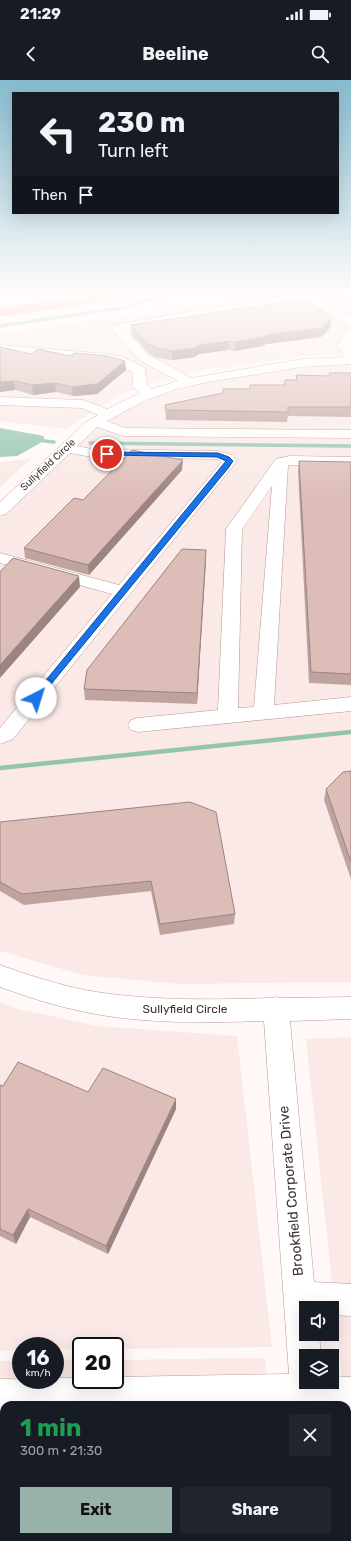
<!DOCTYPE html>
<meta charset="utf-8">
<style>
body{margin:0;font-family:Rubik,sans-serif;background:#20242c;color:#f1f3f6;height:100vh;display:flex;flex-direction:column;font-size:15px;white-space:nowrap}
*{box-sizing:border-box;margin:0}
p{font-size:13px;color:#9ea1a6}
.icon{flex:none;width:22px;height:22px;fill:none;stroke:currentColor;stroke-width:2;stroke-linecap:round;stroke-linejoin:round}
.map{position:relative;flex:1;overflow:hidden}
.drawer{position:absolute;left:0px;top:1321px;width:351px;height:140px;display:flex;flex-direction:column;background:#171b24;border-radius:12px 12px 0 0;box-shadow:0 4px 16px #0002}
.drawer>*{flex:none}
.hud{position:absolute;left:12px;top:12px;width:327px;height:122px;border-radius:0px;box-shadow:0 4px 16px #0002;background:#171b24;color:#f1f3f6;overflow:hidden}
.controls{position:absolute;left:299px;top:1221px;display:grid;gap:8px}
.controls a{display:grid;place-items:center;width:40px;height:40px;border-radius:0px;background:#171b24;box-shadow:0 4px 16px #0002;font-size:20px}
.speed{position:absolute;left:12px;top:1257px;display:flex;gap:8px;font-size:20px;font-weight:700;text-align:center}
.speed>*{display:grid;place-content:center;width:52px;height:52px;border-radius:50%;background:#171b24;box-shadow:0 4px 16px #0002;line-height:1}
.speed small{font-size:10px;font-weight:400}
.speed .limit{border:2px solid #111;border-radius:6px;background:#fff;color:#111}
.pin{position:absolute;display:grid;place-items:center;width:34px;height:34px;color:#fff;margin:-17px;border:2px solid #fff;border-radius:50%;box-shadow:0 1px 4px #0007}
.me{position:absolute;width:44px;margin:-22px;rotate:40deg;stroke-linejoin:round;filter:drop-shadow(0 0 3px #0008)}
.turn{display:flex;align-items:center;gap:14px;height:84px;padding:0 20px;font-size:18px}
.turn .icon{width:52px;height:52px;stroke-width:2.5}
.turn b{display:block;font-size:28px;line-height:34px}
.then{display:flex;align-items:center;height:38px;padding:0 20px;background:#0003;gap:8px;font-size:15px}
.round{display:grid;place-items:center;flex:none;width:42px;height:42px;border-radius:0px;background:#20242c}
.summary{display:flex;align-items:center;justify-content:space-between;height:68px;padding:0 20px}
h1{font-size:24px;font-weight:700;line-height:30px;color:#1e9e55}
.action{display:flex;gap:8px;margin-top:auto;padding:8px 20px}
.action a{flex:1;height:46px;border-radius:0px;background:#98b2a9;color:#111;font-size:16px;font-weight:700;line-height:46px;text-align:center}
.action a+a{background:#20242c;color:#f1f3f6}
.status{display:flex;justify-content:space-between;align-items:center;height:28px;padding:0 20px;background:#171b24;direction:ltr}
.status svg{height:11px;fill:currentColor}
header{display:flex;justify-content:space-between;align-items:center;height:52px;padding:0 20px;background:#171b24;font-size:18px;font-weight:700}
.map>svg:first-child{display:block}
.built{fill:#fae9e6}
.water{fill:#94c5ac}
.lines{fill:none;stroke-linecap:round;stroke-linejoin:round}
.stream-far2{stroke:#94c5ac;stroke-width:3}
.stream-far1{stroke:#94c5ac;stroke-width:3.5}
.stream{stroke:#94c5ac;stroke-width:4.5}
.minor-casing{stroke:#b69792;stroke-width:1}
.highway-casing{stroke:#ba776e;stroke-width:1}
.minor{fill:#fff;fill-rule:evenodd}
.highway{fill:#fd9c8f;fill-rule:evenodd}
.wall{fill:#bea39e}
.shaded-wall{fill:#9b8481}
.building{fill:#ddbdb8;stroke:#9b8481}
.route{fill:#1a73e8;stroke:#114b97}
.labels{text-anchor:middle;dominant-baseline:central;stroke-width:3;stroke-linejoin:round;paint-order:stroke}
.far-street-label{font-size:10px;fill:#3f3230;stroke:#fff}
.street-label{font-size:12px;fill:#3f3230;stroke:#fff}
.near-street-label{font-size:14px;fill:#3f3230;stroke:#fff}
</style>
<div class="status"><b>21:29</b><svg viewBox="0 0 49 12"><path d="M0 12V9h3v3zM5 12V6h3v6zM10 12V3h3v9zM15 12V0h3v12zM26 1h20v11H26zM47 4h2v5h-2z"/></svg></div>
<header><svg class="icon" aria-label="back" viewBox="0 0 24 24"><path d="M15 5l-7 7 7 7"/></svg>Beeline<svg class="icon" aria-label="search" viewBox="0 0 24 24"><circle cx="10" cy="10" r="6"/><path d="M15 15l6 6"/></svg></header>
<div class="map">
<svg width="351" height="1461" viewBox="0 0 351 1461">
<rect width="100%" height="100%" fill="#fff8f7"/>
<!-- built -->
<path class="built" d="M291,212H351V274L306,276L193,292L157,301L120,315L65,349L0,341V254Z
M344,284L351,285V902L178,904L83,895L0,871V438L94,350L125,330L162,315L205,303L283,290Z
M31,379L0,407V382Z
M0,922L18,929L97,946L237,956L272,1267L115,1269V1266H81V1269L55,1270V1266H21V1270L0,1271Z
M351,957V1379L347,1342V1325H345L306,959Z
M265,1278L268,1325H4V1457H277V1461H0V1281H21V1300H55V1280H81V1300H115V1280Z"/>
<!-- water -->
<path class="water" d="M0,348L44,356V361L17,376L0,377Z"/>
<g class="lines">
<!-- stream-far2 -->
<path class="stream-far2" d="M0,246L121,228L177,212"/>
<!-- stream-far1 -->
<path class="stream-far1" d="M44,361L54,362
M90,363L351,366"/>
<!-- stream -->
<path class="stream" d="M0,688L351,652"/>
<!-- minor casing -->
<g class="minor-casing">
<path id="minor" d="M307,212L313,213L351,237V246L347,245L307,219L126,250L147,274L192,298L302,279L345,277L337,265L347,249L351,248V263L349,265L351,267V284L302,287L208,302L177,309L146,320L107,341L125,348L351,350V358L123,356L97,347L95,349L77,366L92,369L218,371L232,375L237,381L13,659L0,664V648L112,514L0,483V473L119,505L222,382L217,379L92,377L70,373L6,434L0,436V422L85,343L98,335L81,328L0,325V317L83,320L107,329L140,313L133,307V292L115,284L0,273V265L108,274L125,278L144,287L145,290L147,305L152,309L178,301L139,280L114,251L112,248L114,245Z
M290,376L351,377V385H288L274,625L351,617V631L138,652L131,650L128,645L131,640L138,638L218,630L226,449L276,379ZM272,406L254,627L238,628L242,449Z
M0,885C28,895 56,904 85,910C146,921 209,920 271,918L276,917L280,918L351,917V939L290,941L314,1202L351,1204V1236L332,1235V1228H306V1254H319L321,1276H306V1302H332V1296L351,1297V1331H347V1325H4V1333H0V1299L55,1300V1298H81V1300H115V1297L289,1294L264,941C204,943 143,944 85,932C55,926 28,917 0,907Z
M179,1457H215L217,1461H179Z
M302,1457H338L340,1461H302Z"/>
</g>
<!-- highway casing -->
<g class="highway-casing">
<path id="highway" d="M117,212H140L138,214L134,215L87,224L0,236V228L87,218Z"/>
</g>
<!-- minor -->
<use href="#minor" class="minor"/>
<!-- highway -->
<use href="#highway" class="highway"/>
</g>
<!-- wall -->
<path class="wall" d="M331,239L330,248L321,257L266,264L263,266L235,271L228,270L199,274L195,277L172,280L157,278L148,273L131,254V245Z
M0,267L31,274L126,290L97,314L73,316L56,312L33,315L15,310L0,312Z
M329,293H351V337L288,336L287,342L166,340L165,325L250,309V305H284L285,300H296V295L329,296Z
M299,381L351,382V605L309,603L298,391Z
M182,390L89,495L25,478L24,468L83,420Z
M206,470L197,624L85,620L84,609Z
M351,691V799L324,720L326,709Z
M0,742L235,834L234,844L160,855L151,811L24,825L0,811Z
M0,1005L3,1006L88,1012L176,1019V1029L108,1174L30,1137L16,1164L0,1156Z"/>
<!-- shaded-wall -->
<path class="shaded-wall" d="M331,239L330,248L321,257L266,264L263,266L235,271L236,262L266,255Z
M229,261L228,270L199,274L195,277L172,280V271L199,265Z
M125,281L126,290L97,314L73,316L72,307Z
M14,301L15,310L0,312V302Z
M55,303L56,312L33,315L32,305Z
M183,380L182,390L89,495L88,485Z
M206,470V481L197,624V613Z
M79,496L80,507L0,598V585Z
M176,1019V1029L108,1174L106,1166Z
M28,1129L30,1137L16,1164L13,1155Z"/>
<!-- building -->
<path class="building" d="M307,219L331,239L322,248L266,255L264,257L236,262L229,261L199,265L195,268L172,271L157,268L148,264L131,245Z
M0,267L31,274L38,269L70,276L75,273L107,276L125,281L97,304L72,307L55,303L32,305L14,301L0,302Z
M329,293H351V327H288V332L166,330L165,325L223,313V309H250V305H285V300H297L296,295L330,296Z
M132,370L183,380L88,485L24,468L74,418L83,420Z
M299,381L351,382V594L311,592Z
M182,469L206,470L197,613L84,609L87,590Z
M13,478L79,496L0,585V492Z
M351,691V782L326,709L343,692Z
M190,722L216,732L235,834L160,844L151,801L22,814L0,802V742Z
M18,982L88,1012L103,988L176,1019L106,1166L28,1129L13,1155L0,1149V1005L3,1006Z"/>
<!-- sky -->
<linearGradient id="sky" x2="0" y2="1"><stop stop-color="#86bbd0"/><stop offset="0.51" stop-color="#fffcfb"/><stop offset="1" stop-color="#fffcfb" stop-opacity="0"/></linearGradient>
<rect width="351" height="416" fill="url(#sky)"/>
<!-- route -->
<path class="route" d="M105,372L218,373L229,377L233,381L229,387L38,620H33V616L226,381L217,377L107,375H105Z"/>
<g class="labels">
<!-- far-street labels -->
<g class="far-street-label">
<text transform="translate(48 385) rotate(-43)">Sullyfield Circle</text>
</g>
<!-- street labels -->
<g class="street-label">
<text x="185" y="929">Sullyfield Circle</text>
</g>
<!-- near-street labels -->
<g class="near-street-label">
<text transform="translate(291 1111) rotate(-95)">Brookfield Corporate Drive</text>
</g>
</g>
</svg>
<div class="controls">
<a><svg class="icon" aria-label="sound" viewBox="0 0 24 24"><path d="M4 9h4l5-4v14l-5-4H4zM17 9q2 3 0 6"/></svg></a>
<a><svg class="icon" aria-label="layers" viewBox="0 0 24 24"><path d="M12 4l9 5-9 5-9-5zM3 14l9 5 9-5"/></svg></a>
</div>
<div class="speed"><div>16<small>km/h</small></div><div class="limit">20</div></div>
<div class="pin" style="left:107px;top:374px;background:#d93025"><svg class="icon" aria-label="arrive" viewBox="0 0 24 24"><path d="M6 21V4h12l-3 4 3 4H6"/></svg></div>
<svg class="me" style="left:36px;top:618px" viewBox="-20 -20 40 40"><circle r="19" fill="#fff"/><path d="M0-13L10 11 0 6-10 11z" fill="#1a73e8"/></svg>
<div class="hud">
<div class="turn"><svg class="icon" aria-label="left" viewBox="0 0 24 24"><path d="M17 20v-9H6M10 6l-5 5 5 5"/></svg><div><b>230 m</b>Turn left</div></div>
<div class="then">Then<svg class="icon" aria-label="arrive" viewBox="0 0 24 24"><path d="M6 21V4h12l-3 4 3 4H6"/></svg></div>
</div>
<section class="drawer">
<div class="summary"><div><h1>1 min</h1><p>300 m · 21:30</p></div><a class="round"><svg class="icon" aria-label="close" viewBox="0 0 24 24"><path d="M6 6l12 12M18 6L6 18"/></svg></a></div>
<div class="action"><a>Exit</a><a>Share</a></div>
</section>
</div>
